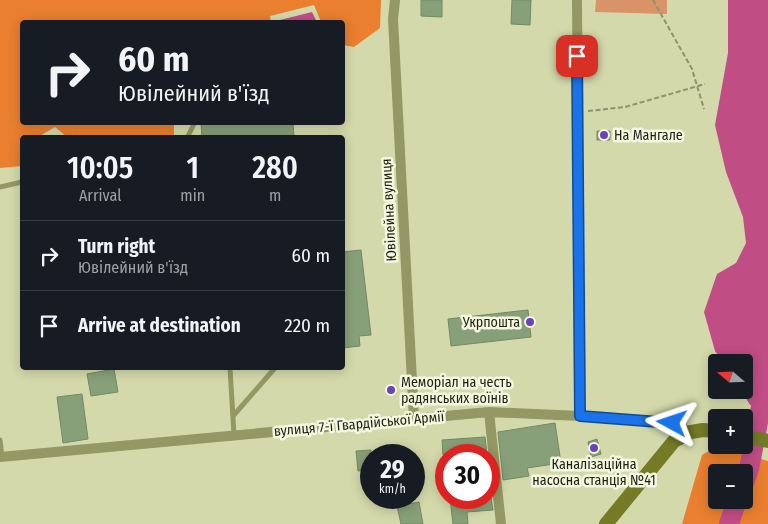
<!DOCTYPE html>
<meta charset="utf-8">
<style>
body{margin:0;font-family:"Fira Sans Condensed",sans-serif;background:#242831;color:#f1f3f6;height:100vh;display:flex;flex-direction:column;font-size:19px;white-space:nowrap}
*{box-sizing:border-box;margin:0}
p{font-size:16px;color:#9ea1a6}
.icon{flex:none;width:28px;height:28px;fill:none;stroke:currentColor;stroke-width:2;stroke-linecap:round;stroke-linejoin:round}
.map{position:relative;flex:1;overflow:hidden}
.panel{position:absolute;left:20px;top:135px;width:325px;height:235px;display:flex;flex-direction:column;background:#171b24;border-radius:5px;box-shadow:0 2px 12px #0003}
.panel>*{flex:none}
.top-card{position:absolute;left:20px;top:20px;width:325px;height:105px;border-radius:5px;box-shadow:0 2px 12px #0003;background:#171b24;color:#f1f3f6;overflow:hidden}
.needle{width:32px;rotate:289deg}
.fabs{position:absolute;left:708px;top:354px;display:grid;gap:10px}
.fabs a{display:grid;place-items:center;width:45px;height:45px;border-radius:5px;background:#171b24;box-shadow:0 2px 12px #0003;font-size:25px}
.speed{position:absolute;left:360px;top:444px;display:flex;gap:10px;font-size:25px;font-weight:700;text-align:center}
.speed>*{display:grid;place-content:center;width:65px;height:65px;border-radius:50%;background:#171b24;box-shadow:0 2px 12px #0003;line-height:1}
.speed small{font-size:12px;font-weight:400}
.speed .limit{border:8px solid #d22;background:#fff;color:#111}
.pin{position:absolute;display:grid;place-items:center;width:42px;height:42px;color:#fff;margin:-21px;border-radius:10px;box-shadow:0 2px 8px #0006}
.me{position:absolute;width:55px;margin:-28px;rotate:275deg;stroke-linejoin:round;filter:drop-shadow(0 0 4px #0008)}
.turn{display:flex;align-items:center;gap:18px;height:105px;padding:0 15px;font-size:22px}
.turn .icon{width:65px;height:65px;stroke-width:2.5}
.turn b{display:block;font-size:35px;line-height:42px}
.eta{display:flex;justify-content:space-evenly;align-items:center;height:85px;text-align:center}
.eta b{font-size:30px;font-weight:600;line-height:35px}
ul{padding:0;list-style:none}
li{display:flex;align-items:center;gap:15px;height:70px;padding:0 15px;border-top:1px solid #363941}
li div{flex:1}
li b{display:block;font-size:19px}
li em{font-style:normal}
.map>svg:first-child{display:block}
.green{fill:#d89366}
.forest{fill:#e97f2f;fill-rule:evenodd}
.water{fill:#c04d84}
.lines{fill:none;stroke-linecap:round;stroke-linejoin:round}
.river{stroke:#c04d84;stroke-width:20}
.building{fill:#88a079;stroke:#728963}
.path{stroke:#8e926f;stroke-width:2;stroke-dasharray:5 2.5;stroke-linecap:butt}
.service{stroke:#939865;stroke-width:5}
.minor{stroke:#939865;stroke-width:10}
.secondary{stroke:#747a25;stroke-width:14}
.route-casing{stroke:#114b97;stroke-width:12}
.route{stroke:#1a73e8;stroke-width:9}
.poi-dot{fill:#6943bb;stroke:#f5f8e1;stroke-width:2}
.labels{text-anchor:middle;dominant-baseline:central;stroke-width:5;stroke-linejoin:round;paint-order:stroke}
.poi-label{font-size:14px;fill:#1f210f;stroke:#f5f8e1;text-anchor:start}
.street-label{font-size:14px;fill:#1f210f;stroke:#f5f8e1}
</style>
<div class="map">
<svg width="768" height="524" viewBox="0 0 768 524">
<rect width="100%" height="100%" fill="#d4d9ab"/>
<!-- green -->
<path class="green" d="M596,0H667V14L595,12Z"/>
<!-- forest -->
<path class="forest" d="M0,0H381L380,28L354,47L343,45L342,22H321L314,5L270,16L271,22H22V122L174,123V137H67L55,127L38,137L22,138V166L0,168Z
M718,446L768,461V524H682L702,455ZM716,472H744V500H716Z"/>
<!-- water -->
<path class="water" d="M728,0H768V402L750,405L741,390H744V362H723L715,351L704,312L717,274L736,263L746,243L743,217L726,172L715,125L728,53Z
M312,12L317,22H278L280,20Z"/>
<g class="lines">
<!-- river -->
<path class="river" d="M744,483L749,469L768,370
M729,524L737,500"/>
</g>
<!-- building -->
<path class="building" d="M421,0H442V17L421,16Z
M512,0H531L530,25L511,24Z
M220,122H293L294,138H202L201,124Z
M597,131H610V140H597Z
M361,250L371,335L359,336L360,346L342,348V252Z
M528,310L531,337L451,346L448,319Z
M114,369L118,392L91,396L87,374Z
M82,394L88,439L63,443L57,397Z
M555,423L561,463L527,468L529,476L503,480L498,432Z
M485,437L487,455H443L442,440Z
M597,439L601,454L591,457L588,442Z
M371,450V470L358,471L356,451Z
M450,498H491L493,510L467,512L468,524H453Z
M419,502L423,524H401L397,506Z"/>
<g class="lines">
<!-- path -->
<path class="path" d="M653,0L692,69L704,109
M588,111L625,107L705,84"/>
<!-- service -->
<path class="service" d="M187,138L195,122
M0,187L22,182
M230,368L234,435
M233,416L275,368
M0,440L2,457"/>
<!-- minor -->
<path class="minor" d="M395,0L393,19L414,419
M577,0L580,416
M489,412L501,524
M0,457L489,412L580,416L671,423L691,432"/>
<!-- secondary -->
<path class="secondary" d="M744,436L768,441
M606,524L674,441L691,432L703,430L716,431"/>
</g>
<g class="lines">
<!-- route casing -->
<g class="route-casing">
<path id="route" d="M577,56L580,416L672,423"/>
</g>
<!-- route -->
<use href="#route" class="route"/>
</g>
<!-- markers -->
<g class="poi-dot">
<circle cx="604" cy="135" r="5"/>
<circle cx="530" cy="322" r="5"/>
<circle cx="391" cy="390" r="5"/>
<circle cx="594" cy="448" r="5"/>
</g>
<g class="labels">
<!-- poi labels -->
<g class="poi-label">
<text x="614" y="135">На Мангале</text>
<text x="520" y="322" text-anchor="end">Укрпошта</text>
<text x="401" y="382">Меморіал на честь<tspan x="401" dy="16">радянських воїнів</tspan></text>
<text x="594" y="464" text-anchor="middle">Каналізаційна<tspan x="594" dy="16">насосна станція №41</tspan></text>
</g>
<!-- street labels -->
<g class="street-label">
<text transform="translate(389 210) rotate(-93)">Ювілейна вулиця</text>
<text transform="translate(359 424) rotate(-5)">вулиця 7-ї Гвардійської Армії</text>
</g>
</g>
</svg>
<div class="fabs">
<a><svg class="needle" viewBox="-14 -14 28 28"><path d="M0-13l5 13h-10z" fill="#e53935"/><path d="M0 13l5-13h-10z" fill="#9ea1a6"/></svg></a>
<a>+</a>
<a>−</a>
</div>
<div class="speed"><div>29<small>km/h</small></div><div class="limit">30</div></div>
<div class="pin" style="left:577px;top:56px;background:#d93025"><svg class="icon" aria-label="arrive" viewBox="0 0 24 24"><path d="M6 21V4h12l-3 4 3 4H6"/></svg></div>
<svg class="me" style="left:672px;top:423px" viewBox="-20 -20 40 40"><path d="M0-17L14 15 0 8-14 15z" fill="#1a73e8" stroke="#fff" stroke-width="4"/></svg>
<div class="top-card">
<div class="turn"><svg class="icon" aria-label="right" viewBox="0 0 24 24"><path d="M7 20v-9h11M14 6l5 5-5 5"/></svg><div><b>60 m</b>Ювілейний в'їзд</div></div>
</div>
<section class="panel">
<div class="eta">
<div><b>10:05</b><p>Arrival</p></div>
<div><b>1</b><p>min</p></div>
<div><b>280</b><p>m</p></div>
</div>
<ul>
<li><svg class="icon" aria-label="right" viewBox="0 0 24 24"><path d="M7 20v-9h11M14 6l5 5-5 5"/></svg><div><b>Turn right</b><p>Ювілейний в'їзд</p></div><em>60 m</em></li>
<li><svg class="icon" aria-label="arrive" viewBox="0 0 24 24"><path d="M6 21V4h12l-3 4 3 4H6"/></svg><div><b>Arrive at destination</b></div><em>220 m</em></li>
</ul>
</section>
</div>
